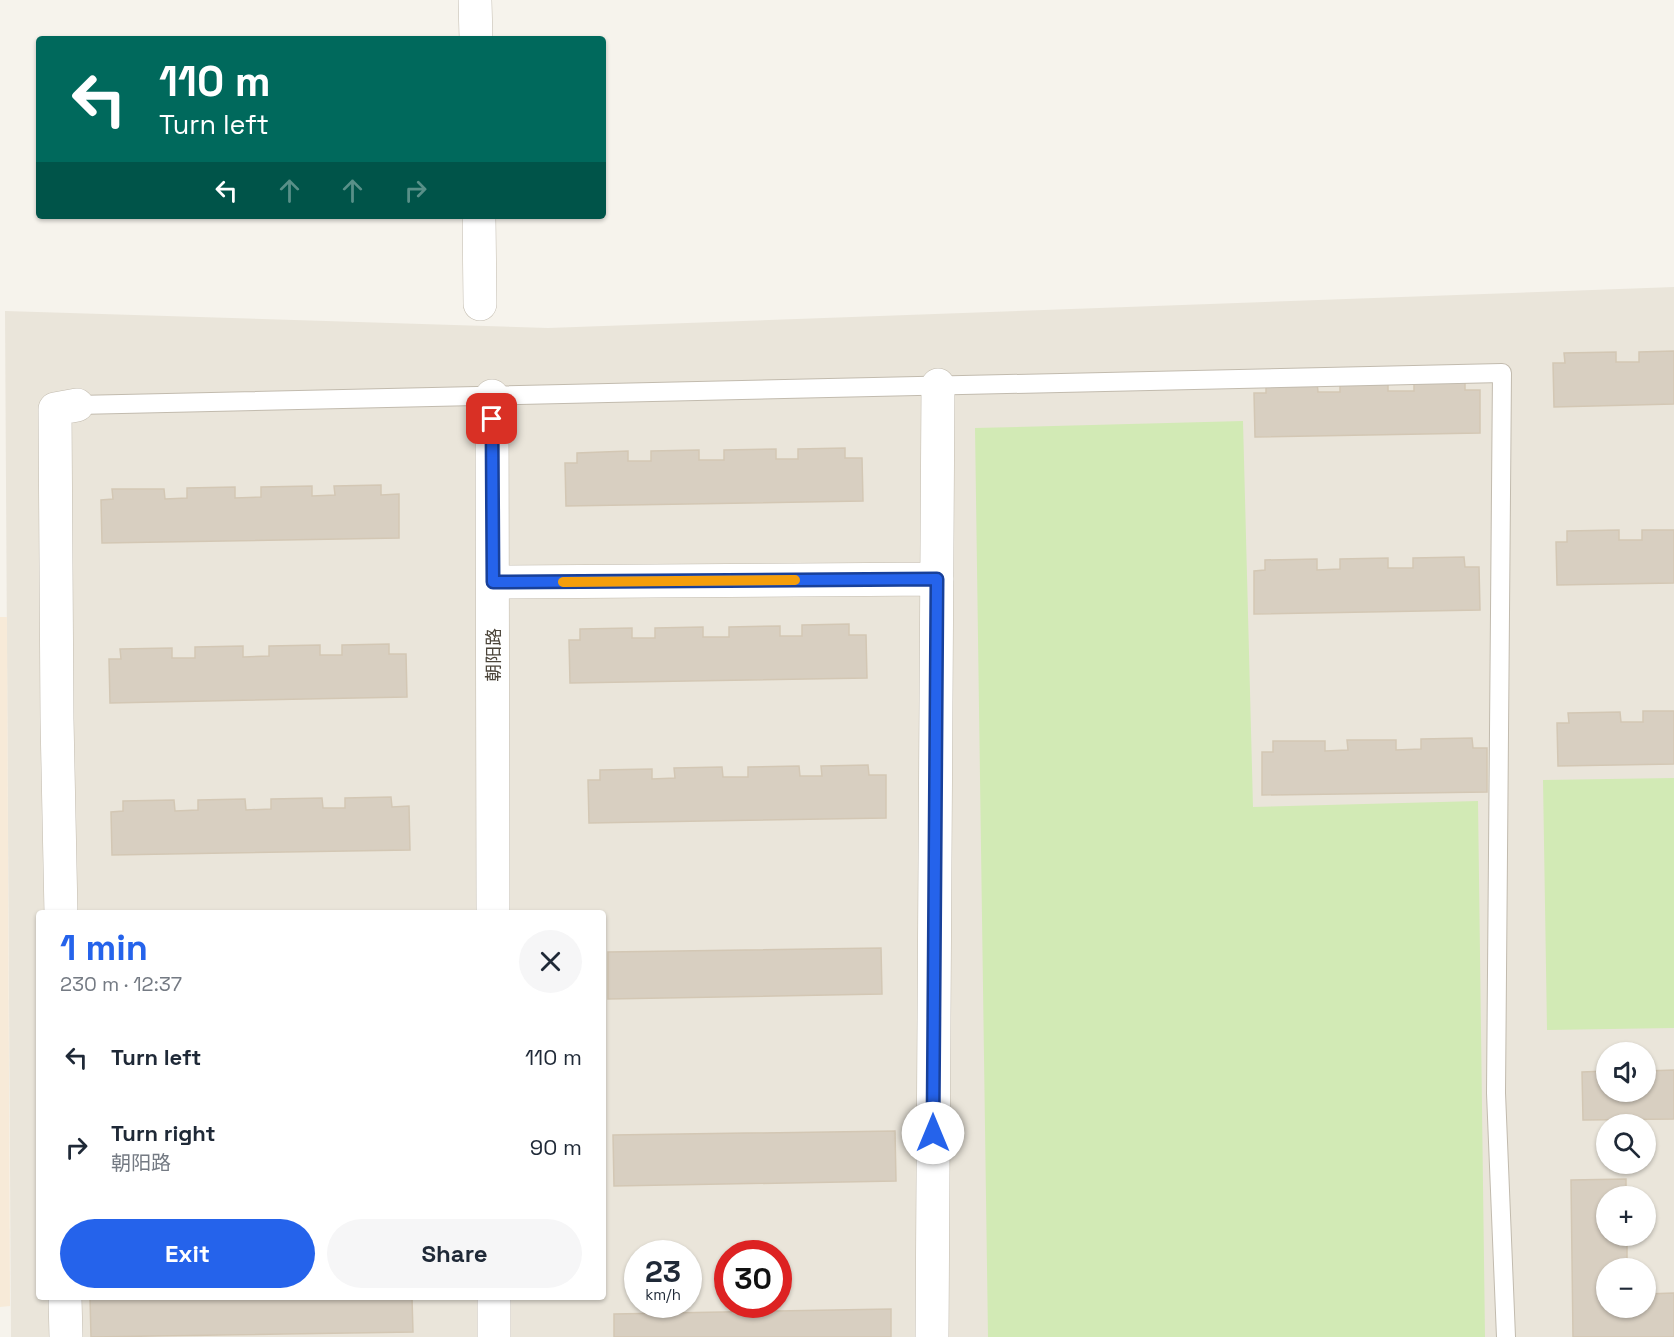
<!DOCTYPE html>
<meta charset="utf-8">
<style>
body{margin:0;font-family:"Space Grotesk","Noto Sans SC",sans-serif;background:#f6f6f7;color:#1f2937;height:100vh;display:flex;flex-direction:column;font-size:22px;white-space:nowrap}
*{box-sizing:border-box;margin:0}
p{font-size:20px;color:#747a83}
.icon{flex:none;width:33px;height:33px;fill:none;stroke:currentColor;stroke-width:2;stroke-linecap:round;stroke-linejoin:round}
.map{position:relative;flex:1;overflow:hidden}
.sheet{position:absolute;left:36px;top:910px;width:570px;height:390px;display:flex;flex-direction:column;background:#fff;border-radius:6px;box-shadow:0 2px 4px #0004}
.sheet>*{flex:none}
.top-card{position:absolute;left:36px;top:36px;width:570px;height:183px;border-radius:6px;box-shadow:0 2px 4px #0004;background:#00695c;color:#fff;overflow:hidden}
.buttons{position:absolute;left:1596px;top:1042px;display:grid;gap:12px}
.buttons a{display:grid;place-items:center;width:60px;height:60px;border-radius:50%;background:#fff;box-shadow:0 2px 4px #0004;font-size:30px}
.speed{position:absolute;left:624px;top:1240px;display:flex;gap:12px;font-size:30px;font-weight:700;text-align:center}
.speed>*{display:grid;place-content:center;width:78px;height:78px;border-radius:50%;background:#fff;box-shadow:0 2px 4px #0004;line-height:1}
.speed small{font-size:15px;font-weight:400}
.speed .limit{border:9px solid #d22;background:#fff;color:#111}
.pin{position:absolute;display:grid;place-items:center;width:51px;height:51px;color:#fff;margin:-26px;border-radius:12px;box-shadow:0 3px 9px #0006}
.me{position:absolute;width:66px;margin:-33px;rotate:0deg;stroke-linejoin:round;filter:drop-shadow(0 0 4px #0008)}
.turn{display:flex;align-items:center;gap:21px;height:126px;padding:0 24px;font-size:27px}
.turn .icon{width:78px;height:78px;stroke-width:2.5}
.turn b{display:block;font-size:42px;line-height:51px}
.lanes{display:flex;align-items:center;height:57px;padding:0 24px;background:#0003;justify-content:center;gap:30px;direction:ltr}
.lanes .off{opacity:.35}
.round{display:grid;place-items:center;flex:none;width:63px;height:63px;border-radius:32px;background:#f6f6f7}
.headline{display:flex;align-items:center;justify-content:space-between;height:102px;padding:0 24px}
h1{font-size:36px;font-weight:800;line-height:45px;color:#2563eb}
.button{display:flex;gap:12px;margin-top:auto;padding:12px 24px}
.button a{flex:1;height:69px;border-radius:36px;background:#2563eb;color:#fff;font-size:24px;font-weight:800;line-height:69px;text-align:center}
.button a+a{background:#f6f6f7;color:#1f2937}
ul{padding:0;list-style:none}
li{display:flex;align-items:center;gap:18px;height:90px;padding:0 24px}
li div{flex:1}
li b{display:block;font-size:22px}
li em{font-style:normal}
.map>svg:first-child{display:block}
.residential{fill:#eae5da;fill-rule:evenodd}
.commercial{fill:#f7ead8}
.green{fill:#d2eab5}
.building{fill:#d8cfc1;stroke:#d3c7b4;stroke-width:1.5}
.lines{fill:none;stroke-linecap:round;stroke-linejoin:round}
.lane-casing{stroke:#c2bbae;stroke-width:20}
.street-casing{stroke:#c2bbae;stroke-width:34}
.lane{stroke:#fff;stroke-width:18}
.street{stroke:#fff;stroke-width:33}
.route-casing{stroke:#184099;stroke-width:15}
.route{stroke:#2563eb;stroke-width:10}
.slow{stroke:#f59e0b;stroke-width:10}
.labels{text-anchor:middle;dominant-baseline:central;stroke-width:6;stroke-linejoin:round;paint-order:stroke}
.street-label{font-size:18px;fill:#4b4439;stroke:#fff}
</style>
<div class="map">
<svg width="1674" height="1337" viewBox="0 0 1674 1337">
<rect width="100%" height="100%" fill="#f6f3ec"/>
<!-- residential -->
<path class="residential" d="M1674,287V1337H142L412,1332V1298H603V914H39V1298H90L91,1337H11L5,311L548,328ZM381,485V495L398,494V538L102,543L101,500L113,499V489H164L165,499L187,498L188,488L235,487V498L261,497V487L312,486V496L335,495V486ZM389,644V654H406V697L110,702L109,660L121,659V649L172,648V658H195L269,656V646L319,645L320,655H342V645ZM391,797L392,807L408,806L112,854L123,811L124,801L174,800L175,811L198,810V800L245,799L246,810L271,809V799L322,798L323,808H345V798ZM1606,1053H1646V1092H1606ZM1606,1125H1646V1164H1606ZM1606,1197H1646V1236H1606ZM638,1254H688V1305H638ZM728,1254H778V1305H728ZM1606,1269H1646V1308H1606Z"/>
<!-- commercial -->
<path class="commercial" d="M0,617H7L10,1306L0,1307Z"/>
<!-- green -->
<path class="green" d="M1243,421L1253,807L1478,801L1485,1337H988L975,428Z
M1674,778V1028L1547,1030L1543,780Z"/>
<!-- building -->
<path class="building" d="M1674,351V404L1554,407L1553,363H1565L1564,353L1616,352V362H1639V352Z
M1414,380H1465V390H1480V433L1255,437L1254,393H1266V383L1317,382L1318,392H1340V382L1388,381V391H1414Z
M845,448V458H862L863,501L566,506L565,463H577V453L628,451V461H651V451L699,450V460H724V450L776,449V459H798V449Z
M381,485V495L399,494V538L102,543L101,500L113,499L112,489H164L165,499L187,498V488L235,487V498L261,497V487L312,486V496L335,495L334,486Z
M1619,530V540H1642V530H1674V583L1557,585L1556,542H1567V531Z
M1464,557L1465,567H1479L1480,610L1254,614V571L1265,570V560L1317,559V570L1340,569V559L1388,558V568H1413V558Z
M849,624V635H866L867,678L570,683L569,640H580V629L632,628V638H655V628L703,627V637H729V627L780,626V636H802V625Z
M389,644V654H406L407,697L110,703L109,659H121L120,649L172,648V658H195V647L243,646V657L269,656V646L320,645V655H342V645Z
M1643,711H1674V764L1558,766L1557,723H1569L1568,713L1620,712L1621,722H1643Z
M1472,738L1473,748H1487V792L1262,795V752H1273V741H1325V751L1348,750L1347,740H1396V750L1421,749V739Z
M868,765L869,775H886V818L589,823L588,780H600V770L652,769V779L675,778L674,768L722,767L723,777H748V767L799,766L800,776H822L821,766Z
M391,797L392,807L409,806L410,850L112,855L111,812L123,811V801L174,800L175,811L198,810V800L245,799L246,810L271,809V799L322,798L323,808H345V798Z
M881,948L882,994L608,999V952Z
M1674,1070V1119L1583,1120L1582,1072L1606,1071V1092H1646V1071Z
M895,1131L896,1181L614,1186L613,1135Z
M1626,1179V1197H1606V1236H1627V1269H1606V1308H1646V1294L1674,1293V1337H1573L1571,1180Z
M90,1298H412L413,1332L91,1337Z
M891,1309V1337H614V1314Z"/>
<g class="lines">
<!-- lane casing -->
<g class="lane-casing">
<path id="lane" d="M77,405L1502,373L1496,1093L1506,1337"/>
</g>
<!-- street casing -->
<g class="street-casing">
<path id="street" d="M475,0L476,39
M479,216L480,304
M492,396L493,914
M493,582L937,579
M61,914L57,719L55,409L77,405
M65,1298L66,1337
M494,1298V1337
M932,1337L938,385"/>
</g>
<!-- lane -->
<use href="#lane" class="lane"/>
<!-- street -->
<use href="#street" class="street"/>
</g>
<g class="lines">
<!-- route casing -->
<g class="route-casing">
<path id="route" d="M492,419L493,582L937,579L933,1133"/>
</g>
<!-- route -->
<use href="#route" class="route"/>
<!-- slow -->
<path class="slow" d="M563,582L795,580"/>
</g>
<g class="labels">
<!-- street labels -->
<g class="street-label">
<text transform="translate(493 655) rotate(-90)">朝阳路</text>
</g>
</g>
</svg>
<div class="buttons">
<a><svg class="icon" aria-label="sound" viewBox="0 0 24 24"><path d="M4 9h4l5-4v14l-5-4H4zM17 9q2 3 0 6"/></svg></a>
<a><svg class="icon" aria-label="search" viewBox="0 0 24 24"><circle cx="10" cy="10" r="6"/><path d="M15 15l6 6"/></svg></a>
<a>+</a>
<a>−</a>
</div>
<div class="speed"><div>23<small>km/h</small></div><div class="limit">30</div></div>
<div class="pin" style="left:492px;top:419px;background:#d93025"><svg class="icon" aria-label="arrive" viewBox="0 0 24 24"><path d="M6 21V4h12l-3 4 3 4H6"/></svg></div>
<svg class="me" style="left:933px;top:1133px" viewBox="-20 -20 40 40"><circle r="19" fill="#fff"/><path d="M0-13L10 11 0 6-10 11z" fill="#2563eb"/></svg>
<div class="top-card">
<div class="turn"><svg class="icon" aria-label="left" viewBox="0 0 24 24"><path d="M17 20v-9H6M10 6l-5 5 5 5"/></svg><div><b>110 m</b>Turn left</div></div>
<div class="lanes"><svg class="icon" aria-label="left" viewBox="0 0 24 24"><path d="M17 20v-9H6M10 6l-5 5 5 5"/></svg><svg class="icon off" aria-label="ahead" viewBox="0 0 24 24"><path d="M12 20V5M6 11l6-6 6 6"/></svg><svg class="icon off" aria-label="ahead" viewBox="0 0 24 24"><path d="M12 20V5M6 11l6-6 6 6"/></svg><svg class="icon off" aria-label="right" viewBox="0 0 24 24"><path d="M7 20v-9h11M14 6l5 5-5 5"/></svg></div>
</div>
<section class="sheet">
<div class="headline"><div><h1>1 min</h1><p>230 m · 12:37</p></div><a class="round"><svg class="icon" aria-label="close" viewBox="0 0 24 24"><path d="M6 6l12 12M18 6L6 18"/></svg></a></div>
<ul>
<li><svg class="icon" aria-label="left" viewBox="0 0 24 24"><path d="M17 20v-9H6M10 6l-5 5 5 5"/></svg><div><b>Turn left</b></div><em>110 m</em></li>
<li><svg class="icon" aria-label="right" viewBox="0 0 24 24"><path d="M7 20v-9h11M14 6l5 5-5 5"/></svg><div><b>Turn right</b><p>朝阳路</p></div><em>90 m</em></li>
</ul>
<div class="button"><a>Exit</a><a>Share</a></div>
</section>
</div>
